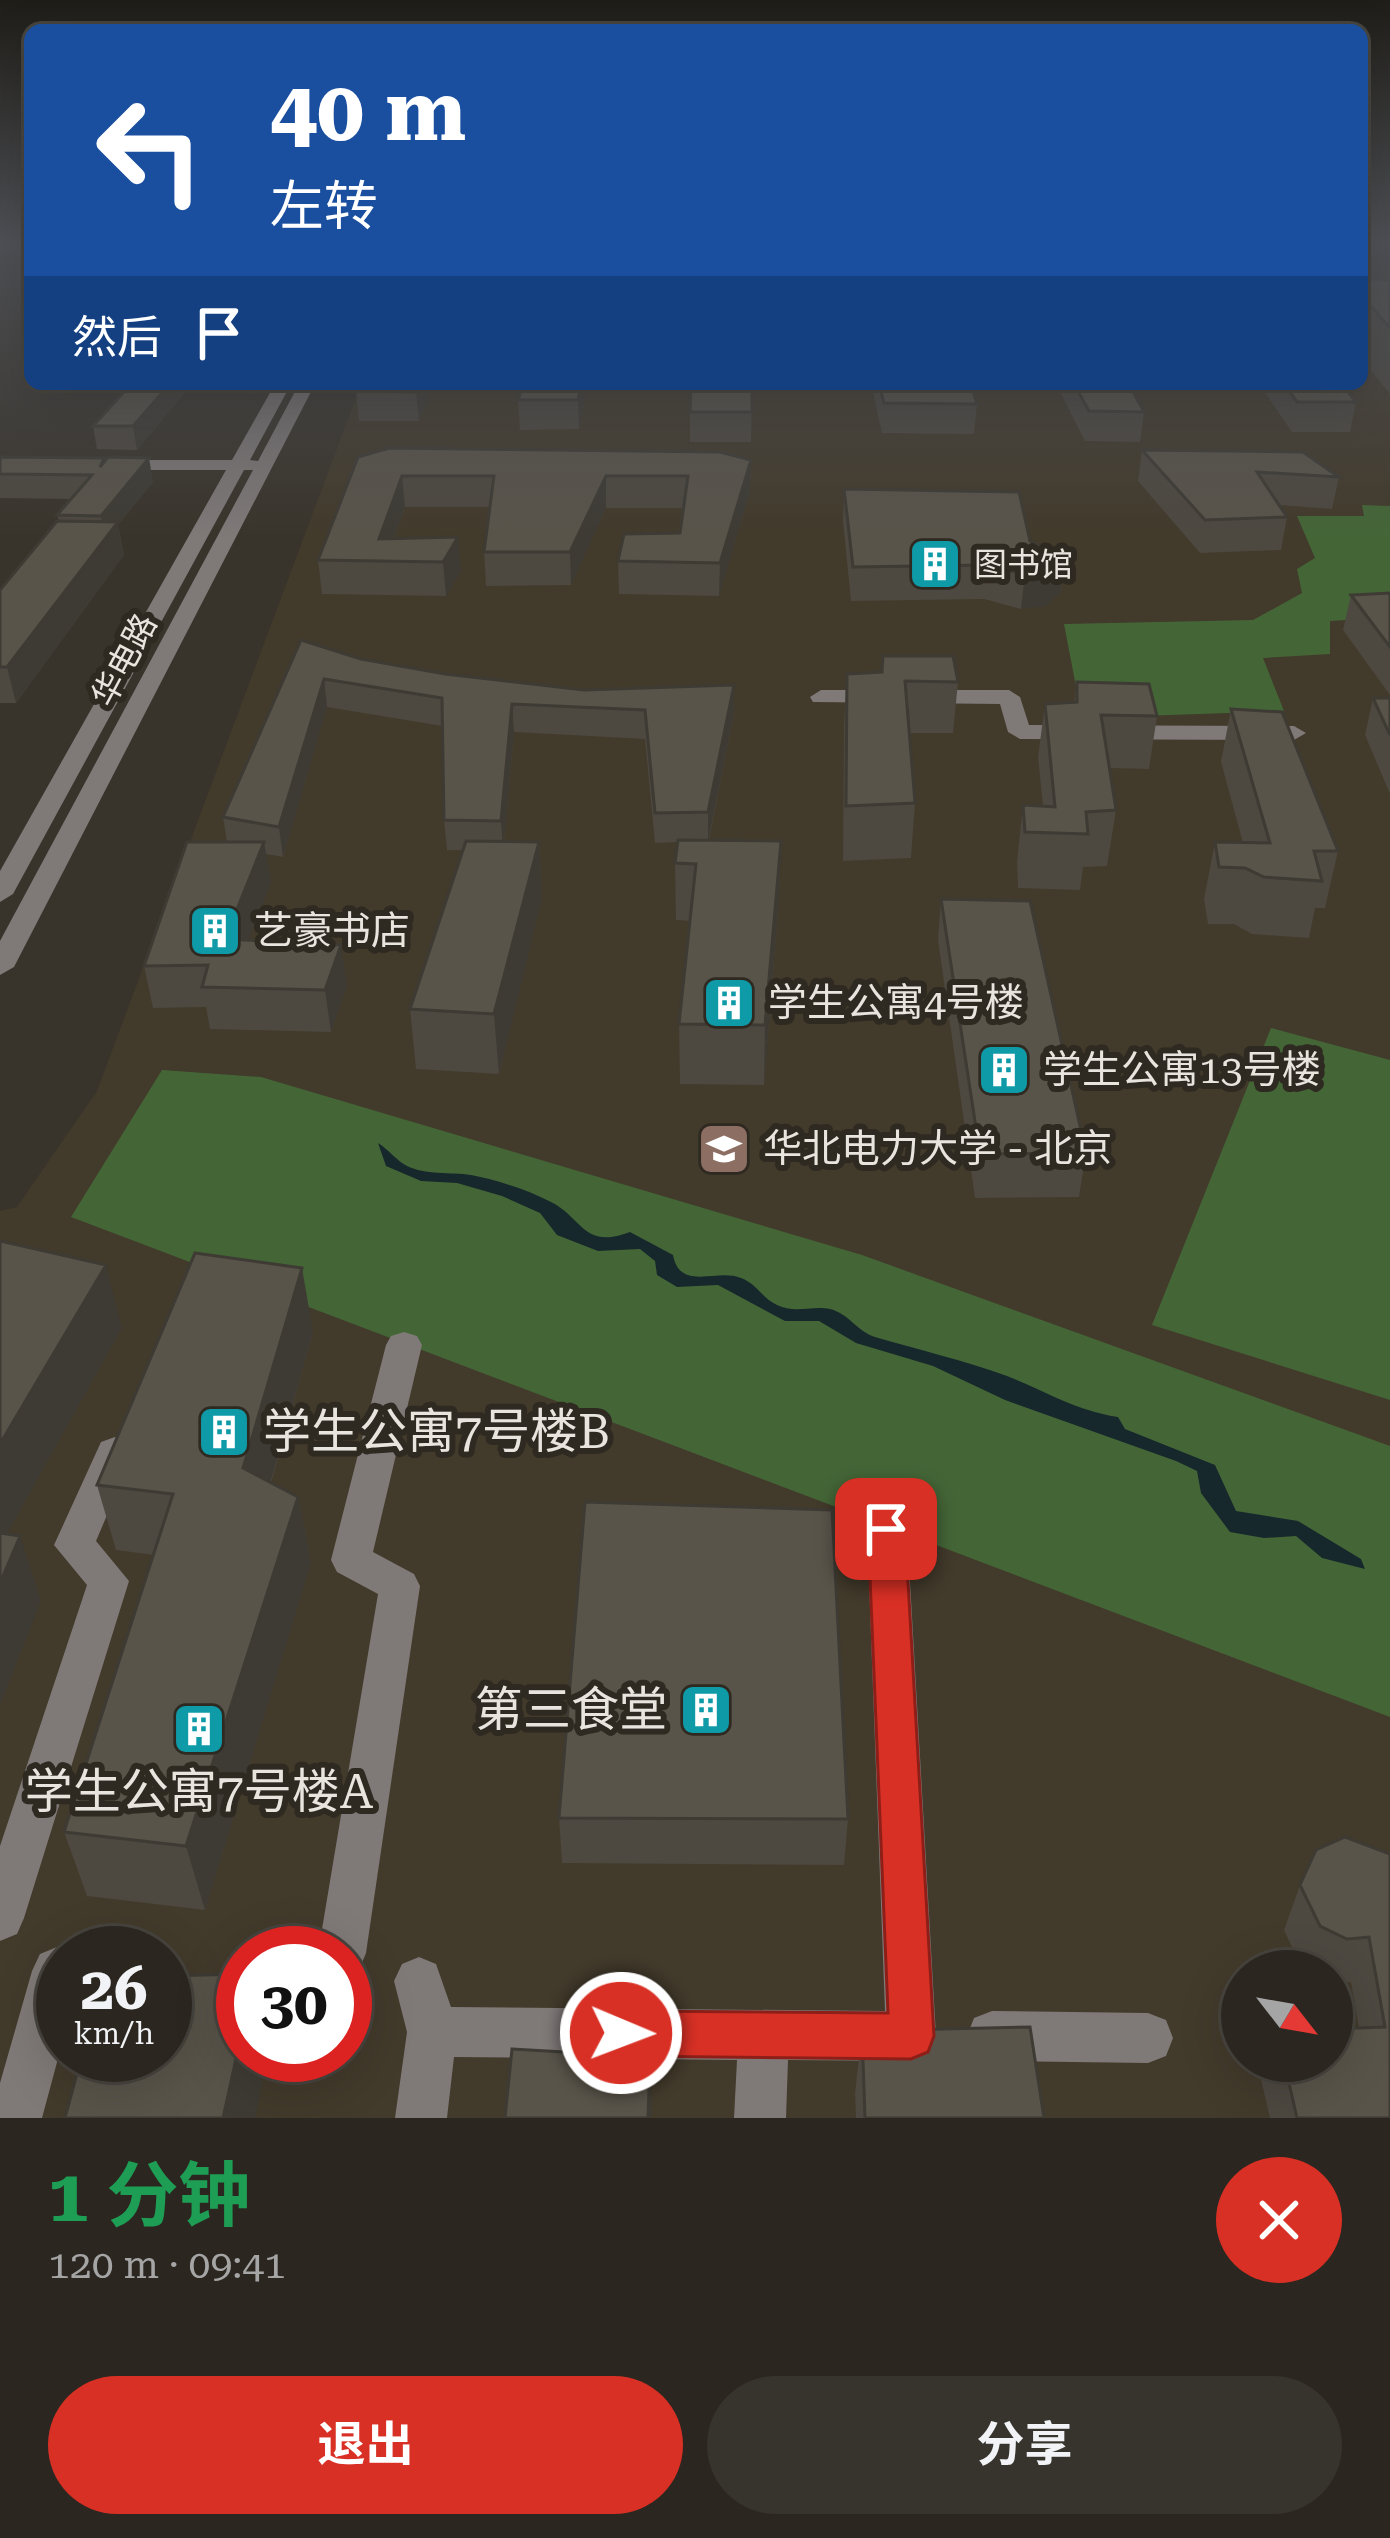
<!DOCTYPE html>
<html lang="zh">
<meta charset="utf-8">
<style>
body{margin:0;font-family:"Roboto Serif","Noto Sans SC",serif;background:#37332d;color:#f1f3f6;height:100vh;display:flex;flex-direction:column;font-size:45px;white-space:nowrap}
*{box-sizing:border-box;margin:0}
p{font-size:39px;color:#a6a5a5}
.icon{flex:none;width:66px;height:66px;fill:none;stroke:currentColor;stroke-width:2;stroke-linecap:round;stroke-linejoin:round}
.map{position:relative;height:2118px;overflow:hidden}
.details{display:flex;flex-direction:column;background:#2b2720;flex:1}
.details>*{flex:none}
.top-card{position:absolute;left:24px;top:24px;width:1344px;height:366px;border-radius:18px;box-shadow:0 12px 48px #0002,0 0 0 3px #47443e;background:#1a4fa0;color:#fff;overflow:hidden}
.needle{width:78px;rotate:121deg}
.controls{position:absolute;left:1221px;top:1950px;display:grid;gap:24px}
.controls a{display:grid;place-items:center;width:132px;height:132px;border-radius:50%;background:#2b2720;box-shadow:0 12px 48px #0002,0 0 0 3px #47443e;font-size:60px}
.speed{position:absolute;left:36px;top:1926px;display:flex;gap:24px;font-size:60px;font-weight:700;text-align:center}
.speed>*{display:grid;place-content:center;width:156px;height:156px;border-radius:50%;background:#2b2720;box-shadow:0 12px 48px #0002,0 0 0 3px #47443e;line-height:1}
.speed small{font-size:30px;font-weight:400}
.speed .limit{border:18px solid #d22;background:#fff;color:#111}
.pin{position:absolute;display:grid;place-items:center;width:102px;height:102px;color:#fff;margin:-51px;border-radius:24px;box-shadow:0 6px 18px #0006}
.me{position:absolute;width:132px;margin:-66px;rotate:91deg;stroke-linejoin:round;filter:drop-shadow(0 0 9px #0008)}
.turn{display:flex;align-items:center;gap:42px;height:252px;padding:0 48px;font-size:54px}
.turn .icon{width:156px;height:156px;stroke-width:2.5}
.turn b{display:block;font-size:84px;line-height:102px}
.then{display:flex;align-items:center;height:114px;padding:0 48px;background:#0003;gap:24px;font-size:45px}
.round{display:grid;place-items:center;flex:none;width:126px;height:126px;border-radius:63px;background:#37332d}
.head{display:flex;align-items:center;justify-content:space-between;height:204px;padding:0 48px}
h1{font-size:72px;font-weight:700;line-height:90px;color:#1e9e55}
.action{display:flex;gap:24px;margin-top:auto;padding:24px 48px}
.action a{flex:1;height:138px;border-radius:72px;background:#d93025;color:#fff;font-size:48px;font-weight:700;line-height:138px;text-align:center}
.action a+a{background:#37332d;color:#f1f3f6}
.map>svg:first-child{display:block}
.built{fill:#423a2b;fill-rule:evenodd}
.green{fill:#446637}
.water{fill:#16282b}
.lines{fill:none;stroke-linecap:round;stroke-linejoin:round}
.minor{fill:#7f7978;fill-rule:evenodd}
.major{fill:#c9bdb9;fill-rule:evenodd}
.wall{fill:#4d4840}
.shaded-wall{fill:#3e3b34}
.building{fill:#59544a;stroke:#3e3b34;stroke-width:3}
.route{fill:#d93025;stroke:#8d1f18;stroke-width:3}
.labels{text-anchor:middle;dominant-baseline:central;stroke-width:12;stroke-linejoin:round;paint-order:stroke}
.far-poi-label{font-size:33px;fill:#e8e5df;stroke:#2f2a21;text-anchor:start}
.far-street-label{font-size:33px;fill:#e8e5df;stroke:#2f2a21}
.poi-label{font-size:39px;fill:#e8e5df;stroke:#2f2a21;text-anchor:start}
.near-poi-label{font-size:48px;fill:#e8e5df;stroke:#2f2a21;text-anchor:start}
</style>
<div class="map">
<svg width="1390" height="2118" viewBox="0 0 1390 2118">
<rect width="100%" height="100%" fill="#39342b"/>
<!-- built -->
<path class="built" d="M1362,250L1390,276V2118H0V1211L17,1207L97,1091L361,384H1362ZM63,1953H165V2055H63ZM243,1953H345V2055H243ZM1242,1971H1332V2061H1242Z"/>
<!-- green -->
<path class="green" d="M1362,505L1390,506V617L1330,621V654L1263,658L1284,711L1082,718L1064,624L1253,620L1302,593L1297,569L1315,558L1297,516H1364Z
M1271,1028L1390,1060V1400L1152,1325Z
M162,1070L261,1077L862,1255L1390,1446V1717L71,1217Z"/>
<!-- water -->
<path class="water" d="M378,1143C388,1149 397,1161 407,1166C425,1175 451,1172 471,1175C497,1180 528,1190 551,1202C582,1217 583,1250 630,1232L673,1255C680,1292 717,1268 741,1278C757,1284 762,1298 777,1305C796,1314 811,1305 830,1309C850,1314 856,1331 875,1337C919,1350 963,1360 1007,1376C1048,1392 1072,1409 1118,1417L1125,1429L1215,1465L1236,1511L1298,1521L1361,1559L1365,1569L1322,1558L1296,1536L1264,1538L1230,1532L1201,1493L1197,1471L1176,1461L1005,1400L933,1366L856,1343L819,1321H785L718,1285L677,1287L657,1275L655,1261L640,1249L598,1251L557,1235L540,1213L502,1196L457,1183L421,1181L386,1166Z"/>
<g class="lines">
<!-- minor -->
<path class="minor" d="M275,384H291L250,460L258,461L299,384H315L14,967L0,975V941L253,470H244L13,894L0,902V871L226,470H114L105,465L114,460H232Z
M821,690H1009L1020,697L1029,725L1294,726L1306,733L1294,740L1020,739L1008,732L1000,704L813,702L810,697Z
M404,1332L417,1336L422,1345L373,1552L414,1574L420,1586L366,1953L359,1970L345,1976V1953H318L378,1594L337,1572L331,1560L386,1345L391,1336Z
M115,1437L129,1442L134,1452L96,1541L129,1581L24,1918L17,1934L0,1941V1846L87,1585L54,1545L101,1442Z
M887,1513L901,1518L907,1529L936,2036L929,2054L911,2061L788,2060L786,2118H734L737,2060L454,2057L447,2118H395L407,2032L394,1981L402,1964L419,1957L436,1964L451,2007L885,2011L867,1529L873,1518Z
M57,1947L72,1953H63V2040L42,2118H0V2083L32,1971L40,1954Z
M992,2011L1148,2013L1166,2020L1173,2038L1166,2056L1148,2063L992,2061L974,2054L967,2036L974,2018Z"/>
<!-- major -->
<path class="major" d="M1383,241H1390V246Z"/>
</g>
<!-- wall -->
<path class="wall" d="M1362,279L1390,280V394L1362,359Z
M131,384H192L137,450L97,449L93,426Z
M434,384L419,421H359L356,391Z
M588,384L579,429L520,430L518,400Z
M752,384L751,442H690V412Z
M871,384H971L977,404L974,434L882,433Z
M1056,384H1129L1144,412L1140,442L1085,441Z
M1259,384H1342L1356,402L1350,432H1292Z
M1142,450L1339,477L1332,509L1279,505L1287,517L1281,550L1200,553L1138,481Z
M0,457L104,458L105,461L153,482L118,525L124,555L16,703H0V590L59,521L57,515L71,499L0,498Z
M358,457L751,460L750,491L719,596L619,594L618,561L680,533L684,508H606L571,585L486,586L484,552L490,507H405L394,539L461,571L446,596L322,594L318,560Z
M844,489L1030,541L1065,558L1061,592L1046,606L1021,609L984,599L851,601L843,521Z
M1390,593V695L1343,630L1351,595Z
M301,640L361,659L445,674L734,713L709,840L781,841L779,898L764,1085L680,1084L679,1024L690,921L676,920L675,863L678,842L655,843L645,739L514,732L504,841L539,842L542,898L499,1074L416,1069L410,1009L462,850H447L444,820L442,726L327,707L283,857L266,854L271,882L248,940L347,986L331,1032L210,1029L206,1007L153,1008L144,966L227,842L223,817Z
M847,674L958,682L953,733H910L915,803L911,858L843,861L844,725Z
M1077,682L1157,716L1149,769L1109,768L1116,810L1107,866L1083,867L1080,890L1018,888L1017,861L1023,805L1043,806L1038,757L1045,704L1074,702Z
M1373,698H1390V794L1365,735Z
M1231,709L1338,851L1325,908H1315L1309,938L1252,934L1234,924H1208L1204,899L1215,842L1243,843L1221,762Z
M941,899L1086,1153L1079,1197L975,1198L938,940Z
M313,1332L271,1483L298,1497L311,1562L205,1910L87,1896L64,1832L154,1555L116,1550L97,1485Z
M559,1818L848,1819L844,1865L562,1863Z
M1390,1854V2118H1270L1260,2075L1265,2061H1284L1359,2028L1351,1982L1332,1984V1971H1303L1284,1930L1300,1885Z
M862,2031L1044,2118H856L855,2093Z"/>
<!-- shaded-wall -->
<path class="shaded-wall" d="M170,384H192L137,450L133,426Z
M420,384H434L419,421L416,392Z
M581,384H588L579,429L578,400Z
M149,458L153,482L118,525L124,555L16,703L7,667L105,538L101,516Z
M751,460L750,491L719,596L720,563Z
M402,476L405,507L386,561L379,539Z
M606,476V508L571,585L570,552Z
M458,537L461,571L446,596L443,562Z
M1065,558L1061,592L1046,606L1021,609L1025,574Z
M324,679L327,707L283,857L279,827Z
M734,685V713L708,842V812Z
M512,704L514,732L503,852L501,821Z
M781,841L779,898L764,1085L765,1025Z
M264,842L271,882L233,980L225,939Z
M539,842L542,898L499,1074L494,1014Z
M341,945L347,986L331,1032L325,990Z
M106,1265L122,1328L0,1546V1444Z
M302,1268L313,1332L256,1533L243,1468Z
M298,1497L311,1562L205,1910L186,1846Z
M20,1536L41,1601L0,1705V1583Z
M243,2027V2055H268L255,2118H223Z
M650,2057L652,2118H648Z"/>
<!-- building -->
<path class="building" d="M1362,279L1390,280V328L1362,296Z
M131,384H170L133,426H93Z
M359,384H420L416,392L356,391Z
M523,384H581L578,400H518Z
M691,384H752V412H690Z
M879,384H971L977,404L884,403Z
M1074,384H1129L1144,412L1089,411Z
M1284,384H1342L1356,402H1297Z
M389,448L720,452L751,460L720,563L618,561L624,534L680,533L688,476H606L570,552H484L494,476H402L379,539L458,537L443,562L318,560L358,457Z
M1142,450L1303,452L1339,477L1257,472L1287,517L1205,520Z
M0,457L104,458L100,467L108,457L149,458L101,516L57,515L92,475L0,474Z
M844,489L1019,492L1030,541L1065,558L1050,572L1025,574L987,565L853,567Z
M57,521L118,522L7,667H0V590Z
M1390,593V647L1351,595Z
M301,640L361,659L445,674L584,690L734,685L708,812L655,813L645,710L512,704L501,821L444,820L442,698L324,679L279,827L223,817Z
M883,656H953L958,682L905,681L915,803L846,806L847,674L882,672Z
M1077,682L1149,684L1157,716L1101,715L1116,810L1086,812L1088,834L1025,832L1023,805L1055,807L1045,704L1077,702Z
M1373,698H1390V735Z
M1231,709L1282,712L1338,851H1314L1322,881L1264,877L1245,868L1219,867L1215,842L1270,843Z
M678,840L781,841L765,1025L679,1024L696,864L675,863Z
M466,841L539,842L494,1014L410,1009Z
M187,842H264L225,939L341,945L325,990L202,987L208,965L144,966Z
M941,899L1030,901L1086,1153L980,1154Z
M0,1241L106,1265L0,1444Z
M195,1253L302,1268L243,1468L298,1497L186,1846L64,1832L173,1494L97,1485Z
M585,1502L832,1510L848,1819L559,1818Z
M0,1533L20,1536L0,1583Z
M1345,1837L1390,1854V2118H1297L1284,2061H1332V2029L1385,2027L1369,1937L1347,1939L1320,1926L1300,1885L1316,1850Z
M243,1974V2027L223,2118H65L82,2055H165V1976Z
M1030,2027L1044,2118H865L862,2031Z
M512,2049L650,2057L648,2118H505Z"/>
<!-- sky -->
<linearGradient id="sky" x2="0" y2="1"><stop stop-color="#1f1d18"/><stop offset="0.45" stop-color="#4e5055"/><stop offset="1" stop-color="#4e5055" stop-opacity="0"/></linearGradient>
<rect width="1390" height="538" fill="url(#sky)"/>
<!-- route -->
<path class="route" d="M886,1515L899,1519L905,1529L934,2036L928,2052L911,2059L621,2056L605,2050L598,2033L605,2017L621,2011L888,2013L868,1529L874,1519Z"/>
<!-- icons -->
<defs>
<g id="building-square" transform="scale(2.7)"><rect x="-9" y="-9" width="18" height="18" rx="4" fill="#0f9aa8" stroke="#2f2a21"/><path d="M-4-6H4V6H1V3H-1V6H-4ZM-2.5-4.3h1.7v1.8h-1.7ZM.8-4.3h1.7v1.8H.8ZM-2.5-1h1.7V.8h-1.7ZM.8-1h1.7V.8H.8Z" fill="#fff"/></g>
<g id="university-square" transform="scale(2.7)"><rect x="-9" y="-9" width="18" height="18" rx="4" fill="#8d6e63" stroke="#2f2a21"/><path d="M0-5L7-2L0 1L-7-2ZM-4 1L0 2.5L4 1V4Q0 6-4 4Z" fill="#fff"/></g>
</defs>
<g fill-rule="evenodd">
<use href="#building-square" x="935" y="564"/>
<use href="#building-square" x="215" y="931"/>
<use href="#building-square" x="729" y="1003"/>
<use href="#building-square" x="1004" y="1070"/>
<use href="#university-square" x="724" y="1149"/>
<use href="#building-square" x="224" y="1432"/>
<use href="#building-square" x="706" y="1710"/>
<use href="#building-square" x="199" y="1729"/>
</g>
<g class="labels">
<!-- far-poi labels -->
<g class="far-poi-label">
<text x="974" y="564">图书馆</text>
</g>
<!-- far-street labels -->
<g class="far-street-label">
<text transform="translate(124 660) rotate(-62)">华电路</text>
</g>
<!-- poi labels -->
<g class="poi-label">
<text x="254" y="931">艺豪书店</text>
<text x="768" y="1003">学生公寓4号楼</text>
<text x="1043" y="1070">学生公寓13号楼</text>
<text x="763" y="1149">华北电力大学 - 北京</text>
</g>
<!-- near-poi labels -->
<g class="near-poi-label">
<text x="263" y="1432">学生公寓7号楼B</text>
<text x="667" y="1710" text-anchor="end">第三食堂</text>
<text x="199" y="1792" text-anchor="middle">学生公寓7号楼A</text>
</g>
</g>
</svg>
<div class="controls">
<a><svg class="needle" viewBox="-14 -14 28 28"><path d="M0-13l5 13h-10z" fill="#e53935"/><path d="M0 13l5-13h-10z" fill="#a6a5a5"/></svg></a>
</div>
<div class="speed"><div>26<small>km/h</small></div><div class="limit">30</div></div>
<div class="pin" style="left:886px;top:1529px;background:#d93025"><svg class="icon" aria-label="arrive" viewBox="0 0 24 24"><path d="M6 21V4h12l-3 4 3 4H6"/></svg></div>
<svg class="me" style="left:621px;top:2033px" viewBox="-20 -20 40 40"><circle r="17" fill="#d93025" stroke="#fff" stroke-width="3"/><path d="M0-11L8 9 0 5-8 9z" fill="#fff"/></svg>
<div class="top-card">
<div class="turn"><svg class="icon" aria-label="left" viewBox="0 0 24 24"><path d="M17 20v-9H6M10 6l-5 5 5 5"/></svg><div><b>40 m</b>左转</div></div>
<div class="then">然后<svg class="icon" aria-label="arrive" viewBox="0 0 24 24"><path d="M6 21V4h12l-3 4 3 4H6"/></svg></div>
</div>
</div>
<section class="details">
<div class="head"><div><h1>1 分钟</h1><p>120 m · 09:41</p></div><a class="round" style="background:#d93025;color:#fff"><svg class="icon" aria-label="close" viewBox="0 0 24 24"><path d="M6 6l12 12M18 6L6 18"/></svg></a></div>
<div class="action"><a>退出</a><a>分享</a></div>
</section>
